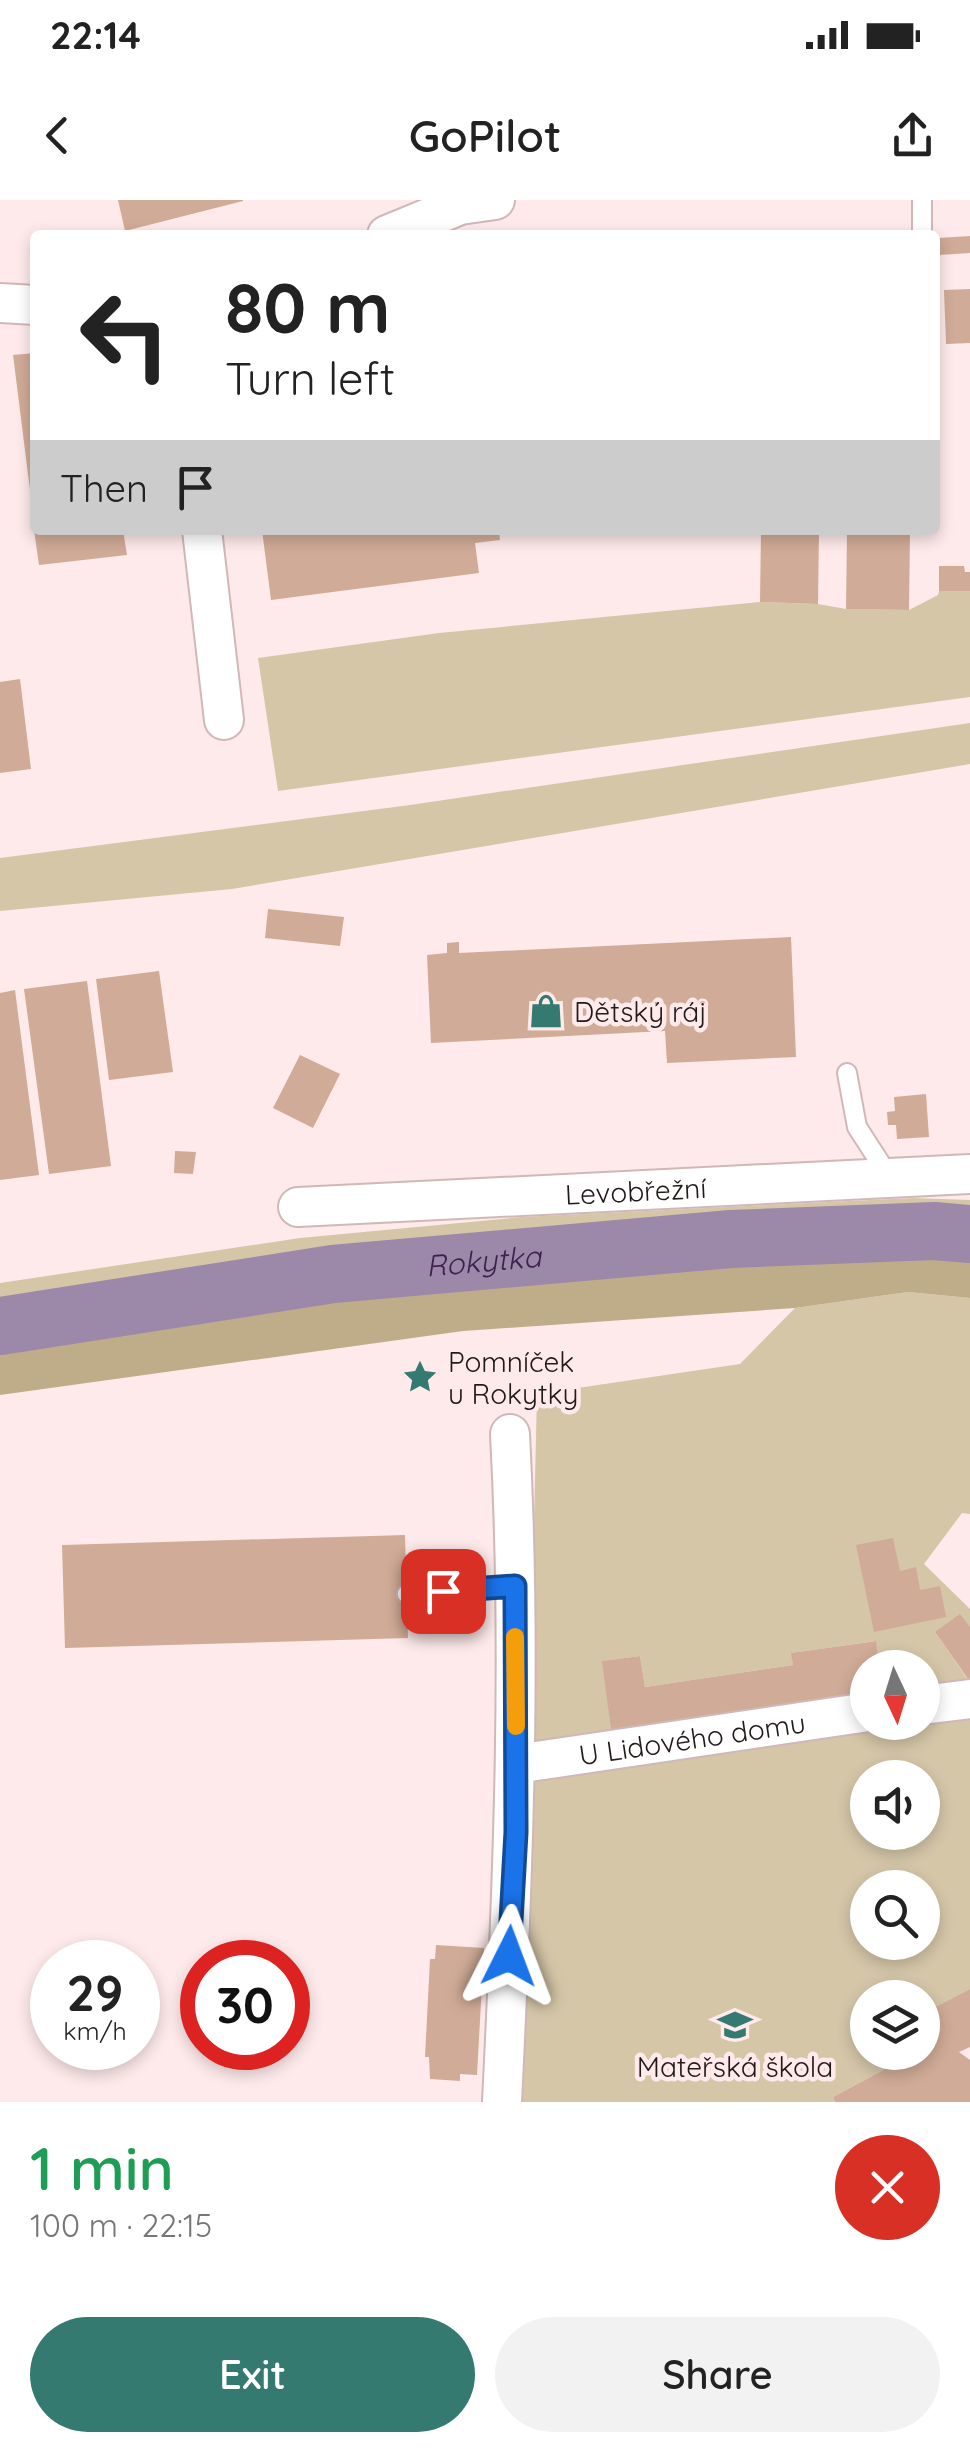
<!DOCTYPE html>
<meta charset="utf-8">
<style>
body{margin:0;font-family:Quicksand,sans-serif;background:#f2f2f2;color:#222;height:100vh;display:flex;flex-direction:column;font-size:38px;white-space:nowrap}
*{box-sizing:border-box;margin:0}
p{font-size:32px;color:#767676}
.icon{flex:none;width:55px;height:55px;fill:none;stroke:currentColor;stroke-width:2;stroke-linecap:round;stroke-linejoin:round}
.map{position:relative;height:1902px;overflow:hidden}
.panel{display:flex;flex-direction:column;background:#fff;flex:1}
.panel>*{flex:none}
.guide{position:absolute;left:30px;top:30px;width:910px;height:305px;border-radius:10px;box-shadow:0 5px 15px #0003;background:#fff;color:#222;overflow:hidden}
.needle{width:65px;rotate:176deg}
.fabs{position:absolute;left:850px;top:1450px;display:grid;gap:20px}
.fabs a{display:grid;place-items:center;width:90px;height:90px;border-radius:50%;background:#fff;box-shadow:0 5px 15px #0003;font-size:50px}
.speed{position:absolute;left:30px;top:1740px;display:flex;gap:20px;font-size:50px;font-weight:700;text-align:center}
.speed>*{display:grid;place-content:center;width:130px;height:130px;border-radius:50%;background:#fff;box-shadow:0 5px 15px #0003;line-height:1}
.speed small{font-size:25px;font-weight:400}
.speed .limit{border:15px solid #d22;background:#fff;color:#111}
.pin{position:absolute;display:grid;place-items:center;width:85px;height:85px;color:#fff;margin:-42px;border-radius:20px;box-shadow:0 5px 15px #0006}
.me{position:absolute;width:110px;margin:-55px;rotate:3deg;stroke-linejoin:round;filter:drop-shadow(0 0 8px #0008)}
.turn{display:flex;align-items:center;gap:35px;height:210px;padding:0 30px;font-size:45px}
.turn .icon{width:130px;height:130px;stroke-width:2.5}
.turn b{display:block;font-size:70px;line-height:85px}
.then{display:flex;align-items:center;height:95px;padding:0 30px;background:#0003;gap:20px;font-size:38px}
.round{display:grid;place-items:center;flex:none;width:105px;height:105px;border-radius:52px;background:#f2f2f2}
.summary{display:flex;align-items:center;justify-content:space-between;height:170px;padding:0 30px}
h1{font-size:60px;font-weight:600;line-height:75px;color:#1e9e55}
.action{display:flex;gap:20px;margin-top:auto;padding:20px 30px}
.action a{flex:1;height:115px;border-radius:60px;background:#347a70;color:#fff;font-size:40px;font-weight:600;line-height:115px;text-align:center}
.action a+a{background:#f2f2f2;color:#222}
.status{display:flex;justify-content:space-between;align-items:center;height:70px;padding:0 50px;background:#fff;direction:ltr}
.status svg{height:28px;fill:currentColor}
header{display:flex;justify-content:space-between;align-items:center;height:130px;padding:0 30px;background:#fff;font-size:45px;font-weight:600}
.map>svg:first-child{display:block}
.green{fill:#d5c6a8;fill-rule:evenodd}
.forest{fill:#bfad8a}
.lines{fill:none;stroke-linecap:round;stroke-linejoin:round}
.river{stroke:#9c89a9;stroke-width:58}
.building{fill:#d0ab97}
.lane-casing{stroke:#d0b8b8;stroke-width:22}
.street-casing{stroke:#d0b8b8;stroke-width:42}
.lane{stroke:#fff;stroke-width:18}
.street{stroke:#fff;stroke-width:38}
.route-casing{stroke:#114b97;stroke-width:25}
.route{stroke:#1a73e8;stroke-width:18}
.slow{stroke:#f59e0b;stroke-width:18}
.labels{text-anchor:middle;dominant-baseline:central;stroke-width:9;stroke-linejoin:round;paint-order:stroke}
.poi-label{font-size:28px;fill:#221919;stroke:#feeaea;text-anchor:start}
.street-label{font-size:28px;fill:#221919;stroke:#feeaea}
.water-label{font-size:30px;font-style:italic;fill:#3d224d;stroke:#feeaea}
</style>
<div class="status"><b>22:14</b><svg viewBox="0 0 49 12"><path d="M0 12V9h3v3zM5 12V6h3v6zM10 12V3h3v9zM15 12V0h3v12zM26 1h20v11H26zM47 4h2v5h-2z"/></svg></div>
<header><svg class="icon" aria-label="back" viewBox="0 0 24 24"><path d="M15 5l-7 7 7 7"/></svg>GoPilot<svg class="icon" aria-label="share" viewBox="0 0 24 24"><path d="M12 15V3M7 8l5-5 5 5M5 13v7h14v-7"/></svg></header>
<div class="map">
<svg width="970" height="1902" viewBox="0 0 970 1902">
<rect width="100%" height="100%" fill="#feeaea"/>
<!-- green -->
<path class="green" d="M939,391H970V497L278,591L258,458L439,433L760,402L818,404L846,409L909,410L938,395Z
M970,523V564L232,689L0,711V658L410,605Z
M913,998L970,1000V1016L909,1010L405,1054L0,1110V1083L300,1038L522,1017Z
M908,1092L970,1098V1314L962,1313L924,1364L970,1409V1427L935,1432L968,1480L923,1486L922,1468L879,1467L875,1441L792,1453L793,1465L645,1487L640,1456L603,1461L611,1531L529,1543L537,1194L740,1164L795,1108Z
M970,1507V1789L923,1814L922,1798H868V1852H917L833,1897L835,1902H513L525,1579L868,1522H922ZM868,1578H922V1632H868ZM868,1688H922V1742H868Z"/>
<!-- forest -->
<path class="forest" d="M909,1010L970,1016V1098L908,1092L795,1108L463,1131L0,1195V1110L405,1054Z"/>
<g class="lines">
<!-- river -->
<path class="river" id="s1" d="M0,1126L333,1074L731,1039L934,1031L970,1034"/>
</g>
<!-- building -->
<path class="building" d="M118,0H243V1L125,31Z
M970,36V53L939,55L938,38Z
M970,89V143L946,144L944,90Z
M35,153V314H33L13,155Z
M34,330H123L127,355L39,365Z
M262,330H499L500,340L475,343L479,373L271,400Z
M761,330H819L818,404L760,402Z
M847,330H910L909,410L846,409Z
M939,366H964L965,372H970V391H939Z
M20,479L31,569L0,573V482Z
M268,709L344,717L340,746L265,738Z
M791,737L796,857L667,863L665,831L431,843L427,755L447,753V743L459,742V753Z
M159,771L173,872L109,880L96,779Z
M87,781L111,966L49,974L24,789Z
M15,790L39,975L0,980V793Z
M300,855L340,874L313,928L273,908Z
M926,894L929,937L897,939L896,925H888L887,912L895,911L894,897Z
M175,951L196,952L193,974L174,973Z
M405,1335L408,1438L65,1448L62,1345Z
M893,1338L900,1371L916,1367L920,1390L940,1386L946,1417L874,1432L856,1345Z
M960,1414L970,1427V1482L935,1432Z
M876,1441L879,1468H868V1494L611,1531L602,1461L640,1456L645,1487L793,1465L791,1453Z
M436,1745L484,1748L477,1875L460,1874V1881L430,1879L429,1857H425L430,1759H435Z
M970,1789V1847L959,1852L970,1860V1902H835L833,1897L917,1852H922V1814Z"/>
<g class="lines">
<!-- lane casing -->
<g class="lane-casing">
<path id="lane" d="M922,0V35
M847,873L857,927L890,978
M407,1394L515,1386"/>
</g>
<!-- street casing -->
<g class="street-casing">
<g id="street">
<path d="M387,35L460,5L495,0"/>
<path d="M0,103L35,105"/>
<path d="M202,330L224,520"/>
<path id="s2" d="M298,1007L970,974"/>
<path d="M922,1505L970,1499"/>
<path id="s3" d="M516,1564L868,1512"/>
<path d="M502,1902C513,1679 522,1457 510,1234"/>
</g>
</g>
<!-- lane -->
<use href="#lane" class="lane"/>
<!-- street -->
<use href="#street" class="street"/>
</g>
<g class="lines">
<!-- route casing -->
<g class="route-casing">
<path id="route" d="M443,1391L515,1386L516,1632L509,1756"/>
</g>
<!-- route -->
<use href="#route" class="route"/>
<!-- slow -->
<path class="slow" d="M515,1437L516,1526"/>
</g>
<!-- icons -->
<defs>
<g id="shop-bare" transform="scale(2.7)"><path d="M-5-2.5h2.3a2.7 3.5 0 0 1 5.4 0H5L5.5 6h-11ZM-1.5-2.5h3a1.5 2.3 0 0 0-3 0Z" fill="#347a70" stroke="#feeaea" stroke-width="2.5" paint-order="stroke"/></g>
<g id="sight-bare" transform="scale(2.7)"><path d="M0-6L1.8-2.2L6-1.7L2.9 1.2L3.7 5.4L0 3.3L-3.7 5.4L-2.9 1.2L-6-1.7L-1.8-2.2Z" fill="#347a70" stroke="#feeaea" stroke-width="2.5" paint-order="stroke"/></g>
<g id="school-bare" transform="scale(2.7)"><path d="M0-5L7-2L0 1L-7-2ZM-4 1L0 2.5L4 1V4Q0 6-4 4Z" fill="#347a70" stroke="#feeaea" stroke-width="2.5" paint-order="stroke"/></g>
</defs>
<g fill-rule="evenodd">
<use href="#shop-bare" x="546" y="811"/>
<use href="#sight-bare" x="420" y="1177"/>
<use href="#school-bare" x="735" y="1825"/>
</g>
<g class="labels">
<!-- poi labels -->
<g class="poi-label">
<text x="574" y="811">Dětský ráj</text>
<text x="448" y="1161">Pomníček<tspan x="448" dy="32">u Rokytky</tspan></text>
<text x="735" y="1866" text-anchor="middle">Mateřská škola</text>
</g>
<!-- street labels -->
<g class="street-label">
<text stroke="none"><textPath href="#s2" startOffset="338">Levobřežní</textPath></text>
<text stroke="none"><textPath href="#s3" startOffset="178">U Lidového domu</textPath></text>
</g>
<!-- water labels -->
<g class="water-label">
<text stroke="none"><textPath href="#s1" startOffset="488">Rokytka</textPath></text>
</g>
</g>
</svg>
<div class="fabs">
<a><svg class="needle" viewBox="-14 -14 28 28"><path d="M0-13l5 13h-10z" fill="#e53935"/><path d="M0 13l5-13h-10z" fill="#767676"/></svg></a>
<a><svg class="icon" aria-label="sound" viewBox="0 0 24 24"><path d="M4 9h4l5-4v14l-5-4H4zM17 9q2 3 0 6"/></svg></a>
<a><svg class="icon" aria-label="search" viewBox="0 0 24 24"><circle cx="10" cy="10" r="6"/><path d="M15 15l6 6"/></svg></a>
<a><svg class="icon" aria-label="layers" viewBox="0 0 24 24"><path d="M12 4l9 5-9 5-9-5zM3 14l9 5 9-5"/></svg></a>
</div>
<div class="speed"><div>29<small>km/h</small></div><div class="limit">30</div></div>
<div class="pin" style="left:443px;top:1391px;background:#d93025"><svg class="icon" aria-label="arrive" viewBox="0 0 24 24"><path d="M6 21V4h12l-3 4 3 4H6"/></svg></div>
<svg class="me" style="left:509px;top:1756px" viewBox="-20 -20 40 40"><path d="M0-17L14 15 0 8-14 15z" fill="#1a73e8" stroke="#fff" stroke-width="4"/></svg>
<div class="guide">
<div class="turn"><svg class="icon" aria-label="left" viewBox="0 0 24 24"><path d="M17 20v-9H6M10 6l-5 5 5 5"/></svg><div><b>80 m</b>Turn left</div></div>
<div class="then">Then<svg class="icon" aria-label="arrive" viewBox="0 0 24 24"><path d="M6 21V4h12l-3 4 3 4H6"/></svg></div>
</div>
</div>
<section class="panel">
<div class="summary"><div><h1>1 min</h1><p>100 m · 22:15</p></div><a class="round" style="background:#d93025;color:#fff"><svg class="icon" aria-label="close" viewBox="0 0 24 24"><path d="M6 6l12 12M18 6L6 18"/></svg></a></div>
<div class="action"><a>Exit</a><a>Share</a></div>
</section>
